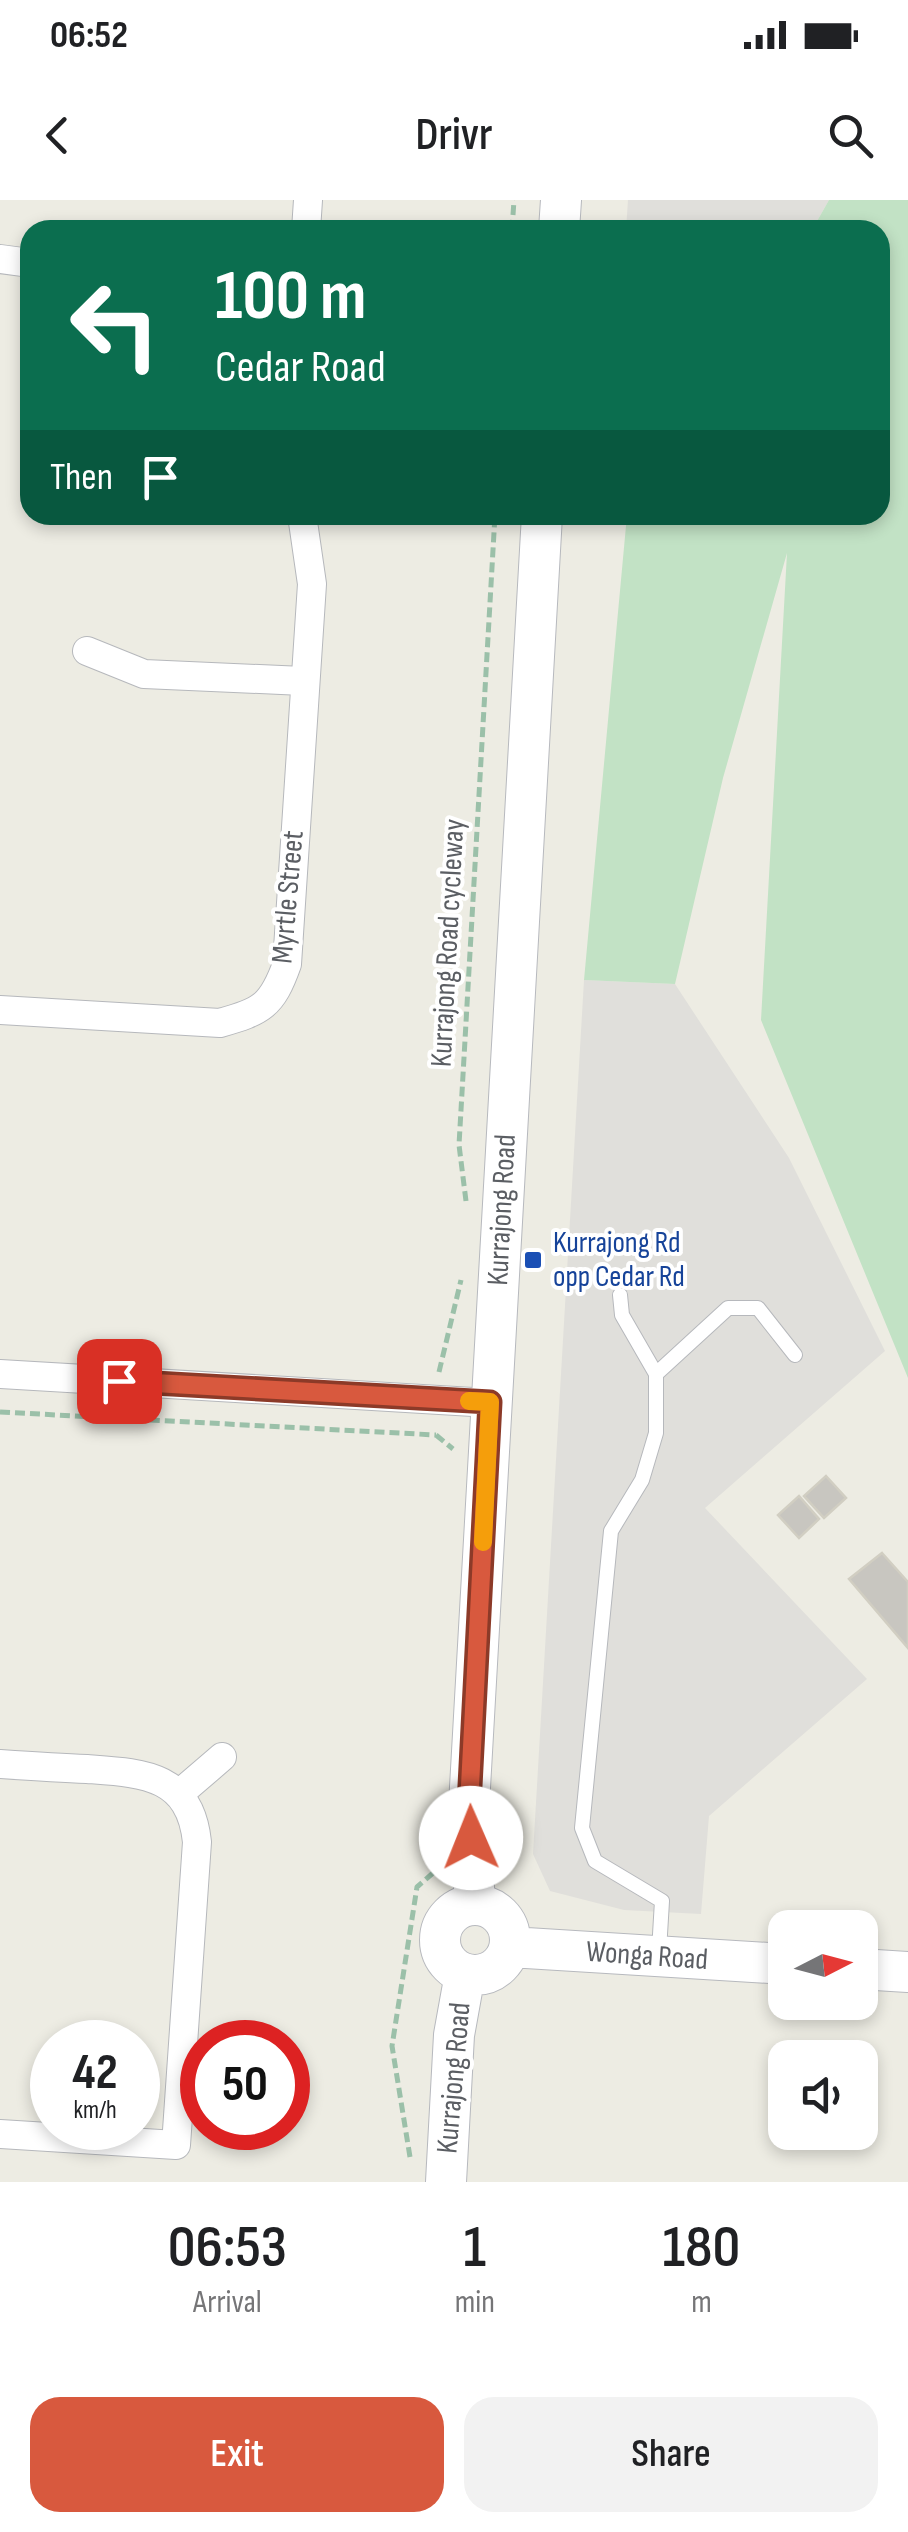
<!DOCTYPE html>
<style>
body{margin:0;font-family:"Sofia Sans Condensed",sans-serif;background:#f2f2f2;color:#202124;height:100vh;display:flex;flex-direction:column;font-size:38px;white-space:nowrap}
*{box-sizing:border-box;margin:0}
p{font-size:32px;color:#757577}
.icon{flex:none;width:55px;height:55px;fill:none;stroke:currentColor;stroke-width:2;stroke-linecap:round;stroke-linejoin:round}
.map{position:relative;height:1982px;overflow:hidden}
.drawer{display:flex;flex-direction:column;background:#fff;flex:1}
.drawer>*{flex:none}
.banner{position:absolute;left:20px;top:20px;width:870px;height:305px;border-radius:30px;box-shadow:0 5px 15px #0003;background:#0b6e4f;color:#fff;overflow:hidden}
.needle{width:65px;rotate:84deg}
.tools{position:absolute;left:768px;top:1710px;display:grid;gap:20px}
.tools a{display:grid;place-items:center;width:110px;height:110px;border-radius:20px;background:#fff;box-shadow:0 5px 15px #0003;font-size:50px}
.speed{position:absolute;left:30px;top:1820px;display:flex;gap:20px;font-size:50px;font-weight:700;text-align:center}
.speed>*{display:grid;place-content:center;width:130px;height:130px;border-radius:50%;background:#fff;box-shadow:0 5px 15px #0003;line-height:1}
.speed small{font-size:25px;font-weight:400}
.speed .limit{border:15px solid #d22;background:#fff;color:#111}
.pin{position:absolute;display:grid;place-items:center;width:85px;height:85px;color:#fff;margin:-42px;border-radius:20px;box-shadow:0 5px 15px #0006}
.me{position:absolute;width:110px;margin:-55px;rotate:359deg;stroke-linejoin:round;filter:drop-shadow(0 0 8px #0008)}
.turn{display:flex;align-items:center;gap:35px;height:210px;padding:0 30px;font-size:45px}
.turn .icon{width:130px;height:130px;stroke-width:2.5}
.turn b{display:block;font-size:70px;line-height:85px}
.then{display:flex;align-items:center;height:95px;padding:0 30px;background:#0003;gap:20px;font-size:38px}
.eta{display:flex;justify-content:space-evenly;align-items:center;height:170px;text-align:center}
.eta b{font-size:60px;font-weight:600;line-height:70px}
.primary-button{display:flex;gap:20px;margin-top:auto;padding:20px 30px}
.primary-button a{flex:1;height:115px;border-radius:30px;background:#d8593e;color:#fff;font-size:40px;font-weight:600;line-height:115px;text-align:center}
.primary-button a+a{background:#f2f2f2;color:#202124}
.status{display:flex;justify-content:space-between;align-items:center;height:70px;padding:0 50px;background:#fff;direction:ltr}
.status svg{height:28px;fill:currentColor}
header{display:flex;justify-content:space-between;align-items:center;height:130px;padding:0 30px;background:#fff;font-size:45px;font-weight:600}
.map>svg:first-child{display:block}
.industrial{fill:#e0dfdb}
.green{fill:#c2e2c5}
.building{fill:#c8c6c0;stroke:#d1cec2;stroke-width:2.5}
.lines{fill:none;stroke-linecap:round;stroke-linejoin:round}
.lane-casing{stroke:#b6b8bc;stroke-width:16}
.street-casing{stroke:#b6b8bc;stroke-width:30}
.secondary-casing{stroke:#b7b9be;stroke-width:42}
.path{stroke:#9bc0a9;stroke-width:5;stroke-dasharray:10 5;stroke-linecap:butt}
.lane{stroke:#fff;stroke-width:14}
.street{stroke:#fff;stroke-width:28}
.secondary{stroke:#fff;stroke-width:40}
.route-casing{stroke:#8c3a28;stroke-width:25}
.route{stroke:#d8593e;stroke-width:18}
.slow{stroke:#f59e0b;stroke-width:18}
.transit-dot{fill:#1a4fb4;stroke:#fff;stroke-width:4}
.labels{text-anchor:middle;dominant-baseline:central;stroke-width:8;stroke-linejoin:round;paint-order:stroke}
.street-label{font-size:30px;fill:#5b5e63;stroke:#fff}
.transit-label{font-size:30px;fill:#164399;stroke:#fff;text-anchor:start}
</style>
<div class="status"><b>06:52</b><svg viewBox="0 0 49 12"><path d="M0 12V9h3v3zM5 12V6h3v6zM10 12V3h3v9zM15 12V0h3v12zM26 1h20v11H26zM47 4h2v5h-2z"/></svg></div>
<header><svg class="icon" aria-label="back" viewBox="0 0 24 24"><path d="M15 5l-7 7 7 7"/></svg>Drivr<svg class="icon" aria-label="search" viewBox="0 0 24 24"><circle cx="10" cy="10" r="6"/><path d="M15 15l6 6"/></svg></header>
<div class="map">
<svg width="908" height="1982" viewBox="0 0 908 1982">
<rect width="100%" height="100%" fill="#edece3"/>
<!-- industrial -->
<path class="industrial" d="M628,0H829L812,30H626Z
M584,780L675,784L789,958L885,1151L705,1308L867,1479L709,1616L701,1714L624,1710L550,1691L533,1654Z"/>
<!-- green -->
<path class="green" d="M829,0H908V1178L761,820L787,353L723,578L675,784L584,780L627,315H880V30H812Z"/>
<!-- building -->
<path class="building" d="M826,1276L846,1298L824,1318L804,1296Z
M799,1296L819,1319L799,1338L778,1315Z
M882,1353L908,1382V1448L849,1379Z"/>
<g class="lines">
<!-- lane casing -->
<g class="lane-casing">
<path id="lane" d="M620,1095L622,1115L656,1174V1233L642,1280L611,1331L582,1628L595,1661L662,1701L659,1751
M656,1174L728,1108H758L795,1155"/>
</g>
<!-- street casing -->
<g class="street-casing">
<path id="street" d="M306,30L308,0
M0,59L30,63
M87,451L144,474L303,481
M0,810L220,823C262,811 272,806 287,764L312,384L302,315
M0,1174L490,1203
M0,1564C29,1566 58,1568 87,1569C142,1573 190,1574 197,1642L176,1945L0,1934
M179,1594L222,1557"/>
</g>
<!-- secondary casing -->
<g class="secondary-casing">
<path id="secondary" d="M559,30L561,0
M475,1704L469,1605L542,315
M440 1740a35 35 0 1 1 70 0a35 35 0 1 1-70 0Z
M510,1747L785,1764
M860,1769L908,1772
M446,1982L454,1835L465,1774"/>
</g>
<!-- path -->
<path class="path" d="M512,30L514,0
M466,1001L459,945L495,315
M439,1172L461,1080
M0,1212L436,1235
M436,1235L453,1249
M410,1957L392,1846L417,1687L433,1673L434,1649"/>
<!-- lane -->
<use href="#lane" class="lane"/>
<!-- street -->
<use href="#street" class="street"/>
<!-- secondary -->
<use href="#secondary" class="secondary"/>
</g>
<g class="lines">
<!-- route casing -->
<g class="route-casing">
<path id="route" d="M119,1181L490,1202L469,1605L471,1638"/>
</g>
<!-- route -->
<use href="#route" class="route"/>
<!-- slow -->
<path class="slow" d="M469,1201L490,1202L483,1342"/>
</g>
<!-- markers -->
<rect class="transit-dot" x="523" y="1050" width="20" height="20" rx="5"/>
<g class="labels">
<!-- street labels -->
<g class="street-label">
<text transform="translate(288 697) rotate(-85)">Myrtle Street</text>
<text transform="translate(448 743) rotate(-87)">Kurrajong Road cycleway</text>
<text transform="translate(502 1010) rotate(-87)">Kurrajong Road</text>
<text transform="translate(647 1756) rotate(4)">Wonga Road</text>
<text transform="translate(454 1878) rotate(-85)">Kurrajong Road</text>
</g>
<!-- transit labels -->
<g class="transit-label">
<text x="553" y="1043">Kurrajong Rd<tspan x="553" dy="34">opp Cedar Rd</tspan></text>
</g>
</g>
</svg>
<div class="tools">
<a><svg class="needle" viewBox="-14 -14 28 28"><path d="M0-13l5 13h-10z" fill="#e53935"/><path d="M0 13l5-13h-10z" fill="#757577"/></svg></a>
<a><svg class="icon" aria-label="sound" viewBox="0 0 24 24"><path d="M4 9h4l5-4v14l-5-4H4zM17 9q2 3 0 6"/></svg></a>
</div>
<div class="speed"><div>42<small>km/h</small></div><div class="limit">50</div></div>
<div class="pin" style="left:119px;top:1181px;background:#d93025"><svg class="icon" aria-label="arrive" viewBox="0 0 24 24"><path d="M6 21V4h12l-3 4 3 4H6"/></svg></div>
<svg class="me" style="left:471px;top:1638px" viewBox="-20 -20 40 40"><circle r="19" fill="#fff"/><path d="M0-13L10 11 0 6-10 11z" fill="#d8593e"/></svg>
<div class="banner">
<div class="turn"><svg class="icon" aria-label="left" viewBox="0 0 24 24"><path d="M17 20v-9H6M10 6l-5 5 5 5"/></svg><div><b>100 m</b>Cedar Road</div></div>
<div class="then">Then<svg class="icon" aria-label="arrive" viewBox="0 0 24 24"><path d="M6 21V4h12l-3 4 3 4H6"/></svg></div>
</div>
</div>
<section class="drawer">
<div class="eta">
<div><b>06:53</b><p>Arrival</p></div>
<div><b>1</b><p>min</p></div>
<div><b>180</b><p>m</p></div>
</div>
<div class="primary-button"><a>Exit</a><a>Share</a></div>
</section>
